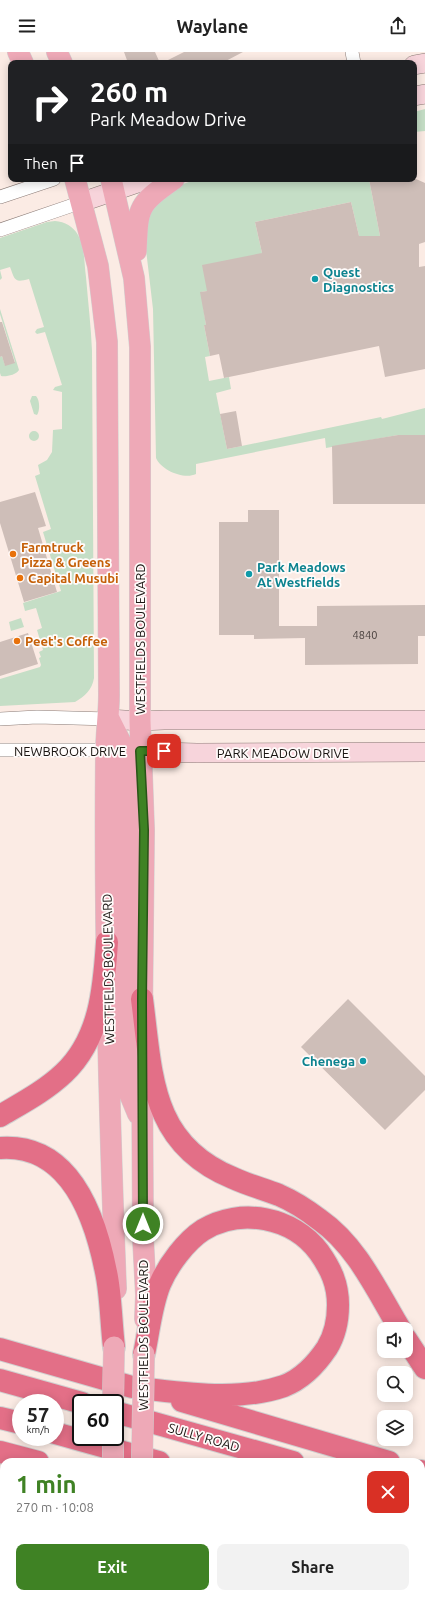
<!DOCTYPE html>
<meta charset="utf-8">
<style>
body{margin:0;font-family:Ubuntu,sans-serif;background:#f2f2f2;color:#222;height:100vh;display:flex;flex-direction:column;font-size:15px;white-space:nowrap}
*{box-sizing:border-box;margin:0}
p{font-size:13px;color:#767676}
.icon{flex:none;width:22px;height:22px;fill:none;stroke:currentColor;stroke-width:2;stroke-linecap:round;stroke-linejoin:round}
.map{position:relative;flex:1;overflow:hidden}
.sheet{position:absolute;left:0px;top:1406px;width:425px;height:140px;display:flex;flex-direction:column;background:#fff;border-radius:12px 12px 0 0;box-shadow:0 2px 10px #0003}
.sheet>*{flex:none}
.hud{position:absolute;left:8px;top:8px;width:409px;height:122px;border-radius:8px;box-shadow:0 2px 10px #0003;background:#202124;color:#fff;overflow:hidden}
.buttons{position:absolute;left:377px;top:1270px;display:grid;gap:8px}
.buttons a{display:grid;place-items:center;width:36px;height:36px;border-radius:8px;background:#fff;box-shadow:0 2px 10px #0003;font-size:20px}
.speed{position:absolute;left:12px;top:1342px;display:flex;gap:8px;font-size:20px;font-weight:700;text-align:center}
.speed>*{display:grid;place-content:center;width:52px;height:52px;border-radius:50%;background:#fff;box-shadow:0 2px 10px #0003;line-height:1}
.speed small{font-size:10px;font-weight:400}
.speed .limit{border:2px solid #111;border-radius:6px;background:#fff;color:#111}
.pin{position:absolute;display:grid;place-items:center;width:34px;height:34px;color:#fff;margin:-17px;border-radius:8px;box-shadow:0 2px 6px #0006}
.me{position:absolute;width:44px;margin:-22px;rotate:0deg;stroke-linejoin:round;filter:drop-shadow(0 0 3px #0008)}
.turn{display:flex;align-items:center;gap:14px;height:84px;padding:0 16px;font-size:18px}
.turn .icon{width:52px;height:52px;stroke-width:2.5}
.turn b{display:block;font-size:28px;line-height:34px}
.then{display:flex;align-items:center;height:38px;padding:0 16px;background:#0003;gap:8px;font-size:15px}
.round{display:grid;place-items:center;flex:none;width:42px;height:42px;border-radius:8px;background:#f2f2f2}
.headline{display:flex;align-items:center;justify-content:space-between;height:68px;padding:0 16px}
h1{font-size:24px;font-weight:700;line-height:30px;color:#3f8224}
.cta{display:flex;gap:8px;margin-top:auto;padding:8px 16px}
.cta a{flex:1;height:46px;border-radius:8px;background:#3f8224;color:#fff;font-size:16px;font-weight:700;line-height:46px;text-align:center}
.cta a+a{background:#f2f2f2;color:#222}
header{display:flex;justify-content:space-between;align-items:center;height:52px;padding:0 16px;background:#fff;font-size:18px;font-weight:700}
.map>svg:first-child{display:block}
.green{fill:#c5dec6}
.building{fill:#cebeb8}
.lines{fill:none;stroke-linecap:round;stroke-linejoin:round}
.street-casing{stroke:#8b7c77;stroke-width:14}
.secondary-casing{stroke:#8b7c77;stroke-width:20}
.primary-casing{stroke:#d1d0d0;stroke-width:22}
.highway-casing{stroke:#d1d0d0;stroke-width:24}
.street{stroke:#fff;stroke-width:13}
.secondary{stroke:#f7d4db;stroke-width:19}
.primary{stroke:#eea9b7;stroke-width:21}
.highway{stroke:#e36f87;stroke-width:22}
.primary-bridge-casing{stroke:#d1d0d0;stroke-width:22;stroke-linecap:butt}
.primary-bridge{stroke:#eea9b7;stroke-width:21}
.route-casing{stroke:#295417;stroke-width:10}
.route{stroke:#3f8224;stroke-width:7}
.culture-dot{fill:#0f9aa8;stroke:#fffbfa;stroke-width:1.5}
.food-dot{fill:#e8710a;stroke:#fffbfa;stroke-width:1.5}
.labels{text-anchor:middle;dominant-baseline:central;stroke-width:3.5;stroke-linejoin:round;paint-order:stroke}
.number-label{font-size:11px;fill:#473f3c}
.culture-label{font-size:13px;font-weight:bold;fill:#0d838f;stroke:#fffbfa;text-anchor:start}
.food-label{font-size:13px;font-weight:bold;fill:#c56008;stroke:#fffbfa;text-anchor:start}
.street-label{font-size:13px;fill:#1a1512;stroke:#fffbfa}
</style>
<header><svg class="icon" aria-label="menu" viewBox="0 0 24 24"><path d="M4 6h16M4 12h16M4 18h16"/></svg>Waylane<svg class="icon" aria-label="share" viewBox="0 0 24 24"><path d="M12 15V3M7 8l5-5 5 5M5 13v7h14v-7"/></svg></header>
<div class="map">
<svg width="425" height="1546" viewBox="0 0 425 1546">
<rect width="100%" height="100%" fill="#fbebe4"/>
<!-- green -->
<path class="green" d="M425,57V79L414,80V60Z
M198,127H369L380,184H359L351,150L255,170L262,201L207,239L201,240L206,273H204L210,304L205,305L209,329L229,325L231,337L216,341L227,397L381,365L382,367L425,356V383H398L326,396L325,386L196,412V422C184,428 161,418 156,406L153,257L145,189L149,153L174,135Z
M55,169C65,170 73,174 78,183C85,195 84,211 86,225C88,250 91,274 92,299L94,626C92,638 85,644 75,650L0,654V627L40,615L41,613L39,606L41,605L39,600L43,598L37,578L42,576L36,556L25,559L23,551L61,539L43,480L51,477L35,424L40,422L38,413L47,408L52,400L53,378L62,377V340L53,338L55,335L62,333L45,280L37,282L35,280L37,277L44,275L29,227C14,231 15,228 10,215L0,218L2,226L0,228V186L47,170Z
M0,257L19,318C16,323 6,325 1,324L0,321V305L2,304L5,313L15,310L0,262Z
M32,344H36C40,348 40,359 37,363L34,362L30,349Z
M29 384a5 5 0 1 1 10 0a5 5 0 1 1-10 0Z
M21,566L24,575L11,579L9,570Z"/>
<!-- building -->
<path class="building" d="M124,0H155L160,11H128Z
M184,0H243L222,11H162Z
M369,127H416L425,131V190L419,192V215L425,214V317L385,325L379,294L224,326L219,302L210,304L204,273H206L200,240L207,239L202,213L262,201L255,170L351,150L359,184H380Z
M0,270H2L15,311L5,314L2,304L0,305Z
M236,359L242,394L227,397L220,362Z
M398,383H425V452H333L332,394Z
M35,440L46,474L38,476L57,540L24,550L0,471V450Z
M248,458H279V574H317V554L425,553V584H418V612L305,613V586L254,587V583H219V470H248Z
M28,581L38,612L0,624V590Z
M348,947L425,1024V1038L385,1078L301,995Z"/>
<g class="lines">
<!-- street casing -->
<g class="street-casing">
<path id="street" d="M352,0L354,11
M0,145L54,127
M0,178L82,150
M0,667L37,665L109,667
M0,698H106"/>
</g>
<!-- secondary casing -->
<g class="secondary-casing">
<path id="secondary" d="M414,13L425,11
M414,44L425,42
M82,150L149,127
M109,667L140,669L164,668H425
M126,699L197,701L425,700"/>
</g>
<!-- primary casing -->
<g class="primary-casing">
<path id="primary" d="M18,0L23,11
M57,0L62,11
M75,127L98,214L107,290L109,643C109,662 106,681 106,701C104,879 109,1058 116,1237
M111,127L134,226L140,295V669L144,778L142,965
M136,199C138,155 137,153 174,127
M109,667L125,699L126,1033L138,1062
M142,1001L143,1186L146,1243L145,1267
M112,1542V1546"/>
</g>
<!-- highway casing -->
<g class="highway-casing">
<path id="highway" d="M142,947C152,1023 150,1092 233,1126C248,1133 264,1137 279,1143C293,1149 307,1158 320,1168C357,1194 377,1239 400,1277
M0,1064C22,1051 45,1039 64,1021C100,987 104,937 107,890
M0,1096C70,1091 95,1164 106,1220C111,1243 111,1271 114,1295
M406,1287L425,1316
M0,1297L132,1335
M0,1328L82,1351
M138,1336C185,1341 238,1350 284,1334C302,1327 317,1311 327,1296C335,1283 338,1268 338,1253C338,1232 331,1217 319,1200C293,1165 241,1155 203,1178C186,1189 168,1213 160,1232C151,1254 149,1279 144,1302
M182,1349L389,1410
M115,1360L293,1410
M0,1366L21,1371
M55,1381L159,1410
M0,1400L38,1410
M421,1419L425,1421
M0,1427H4
M421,1445L425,1447
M421,1483L425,1484
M421,1512L425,1513
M151,1542V1546
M331,1542L332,1546
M88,1546L90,1542"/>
</g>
<!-- street -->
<use href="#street" class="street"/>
<!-- secondary -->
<use href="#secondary" class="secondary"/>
<!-- primary -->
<use href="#primary" class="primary"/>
<!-- highway -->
<use href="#highway" class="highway"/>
<!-- primary-bridge casing -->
<g class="primary-bridge-casing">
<path id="primary-bridge" d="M113,1351L114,1295
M113,1410V1385
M142,1410L144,1302"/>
</g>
<!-- primary-bridge -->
<use href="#primary-bridge" class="primary-bridge"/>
</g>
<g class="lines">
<!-- route casing -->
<g class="route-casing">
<path id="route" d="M143,1172L142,947L144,778L140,699H164"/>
</g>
<!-- route -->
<use href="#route" class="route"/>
</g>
<!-- markers -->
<g class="culture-dot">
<circle cx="315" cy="227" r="4"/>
<circle cx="249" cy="522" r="4"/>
<circle cx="363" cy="1009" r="4"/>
</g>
<g class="food-dot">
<circle cx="13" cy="502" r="4"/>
<circle cx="20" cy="526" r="4"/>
<circle cx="17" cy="589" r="4"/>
</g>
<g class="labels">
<!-- number labels -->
<g class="number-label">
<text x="365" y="583">4840</text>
</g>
<!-- culture labels -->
<g class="culture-label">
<text x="323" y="220">Quest<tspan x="323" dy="15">Diagnostics</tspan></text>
<text x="257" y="515">Park Meadows<tspan x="257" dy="15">At Westfields</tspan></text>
<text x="355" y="1009" text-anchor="end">Chenega</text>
</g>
<!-- food labels -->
<g class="food-label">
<text x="21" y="495">Farmtruck<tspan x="21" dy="15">Pizza &amp; Greens</tspan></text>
<text x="28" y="526">Capital Musubi</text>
<text x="25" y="589">Peet's Coffee</text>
</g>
<!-- street labels -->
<g class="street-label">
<text transform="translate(140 587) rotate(-90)">WESTFIELDS BOULEVARD</text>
<text x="70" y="699">NEWBROOK DRIVE</text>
<text x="283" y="701">PARK MEADOW DRIVE</text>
<text transform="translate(108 917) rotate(-91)">WESTFIELDS BOULEVARD</text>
<text transform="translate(143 1283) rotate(-90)">WESTFIELDS BOULEVARD</text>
<text transform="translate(204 1385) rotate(16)">SULLY ROAD</text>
</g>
</g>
</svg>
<div class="buttons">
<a><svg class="icon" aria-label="sound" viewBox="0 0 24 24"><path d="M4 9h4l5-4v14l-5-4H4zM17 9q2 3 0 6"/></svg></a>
<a><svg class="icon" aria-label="search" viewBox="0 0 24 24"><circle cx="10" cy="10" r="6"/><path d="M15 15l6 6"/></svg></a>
<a><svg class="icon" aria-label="layers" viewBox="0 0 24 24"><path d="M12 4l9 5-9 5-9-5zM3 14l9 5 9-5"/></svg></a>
</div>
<div class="speed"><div>57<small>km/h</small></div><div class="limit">60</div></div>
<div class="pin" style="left:164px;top:699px;background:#d93025"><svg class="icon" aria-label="arrive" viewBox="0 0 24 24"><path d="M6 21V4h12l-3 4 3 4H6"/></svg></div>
<svg class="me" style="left:143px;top:1172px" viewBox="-20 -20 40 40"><circle r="17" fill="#3f8224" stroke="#fff" stroke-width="3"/><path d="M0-11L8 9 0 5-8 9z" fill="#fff"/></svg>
<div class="hud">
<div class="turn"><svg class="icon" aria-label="right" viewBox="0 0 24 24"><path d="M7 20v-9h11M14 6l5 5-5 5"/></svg><div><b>260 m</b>Park Meadow Drive</div></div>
<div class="then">Then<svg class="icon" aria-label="arrive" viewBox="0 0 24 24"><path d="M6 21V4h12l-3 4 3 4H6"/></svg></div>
</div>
<section class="sheet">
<div class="headline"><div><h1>1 min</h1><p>270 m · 10:08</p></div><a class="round" style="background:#d93025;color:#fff"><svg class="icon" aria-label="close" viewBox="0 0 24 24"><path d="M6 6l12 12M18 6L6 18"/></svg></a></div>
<div class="cta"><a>Exit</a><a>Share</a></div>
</section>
</div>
